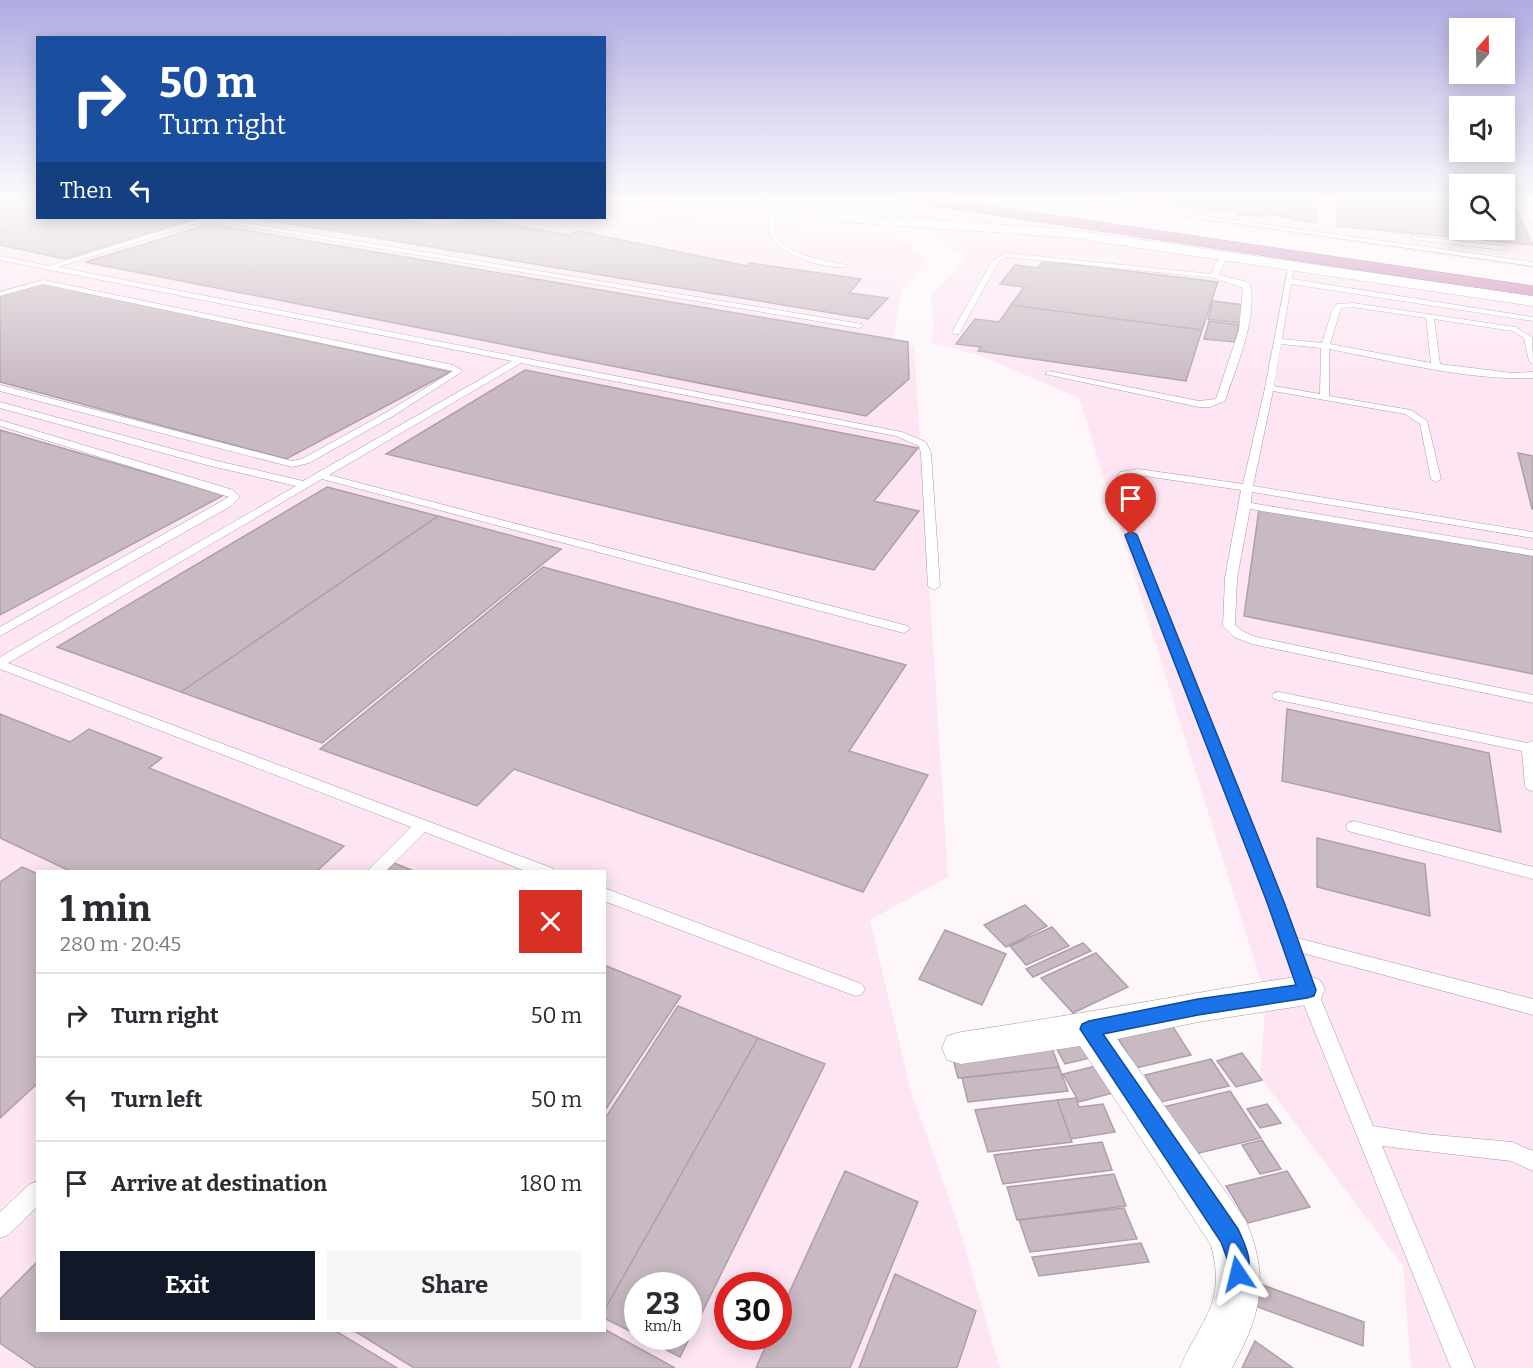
<!DOCTYPE html>
<meta charset="utf-8">
<style>
body{margin:0;font-family:Bitter,serif;background:#f7f7f7;color:#2b2b33;height:100vh;display:flex;flex-direction:column;font-size:22px;white-space:nowrap}
*{box-sizing:border-box;margin:0}
p{font-size:20px;color:#7c7c81}
.icon{flex:none;width:33px;height:33px;fill:none;stroke:currentColor;stroke-width:2;stroke-linecap:round;stroke-linejoin:round}
.map{position:relative;flex:1;overflow:hidden}
.side{position:absolute;left:36px;top:870px;width:570px;height:462px;display:flex;flex-direction:column;background:#fff;border-radius:0px;box-shadow:0 3px 15px #0003}
.side>*{flex:none}
.hud{position:absolute;left:36px;top:36px;width:570px;height:183px;border-radius:0px;box-shadow:0 3px 15px #0003;background:#1a4fa0;color:#fff;overflow:hidden}
.needle{width:39px;rotate:20deg}
.fabs{position:absolute;left:1449px;top:18px;display:grid;gap:12px}
.fabs a{display:grid;place-items:center;width:66px;height:66px;border-radius:0px;background:#fff;box-shadow:0 3px 15px #0003;font-size:30px}
.speed{position:absolute;left:624px;top:1272px;display:flex;gap:12px;font-size:30px;font-weight:700;text-align:center}
.speed>*{display:grid;place-content:center;width:78px;height:78px;border-radius:50%;background:#fff;box-shadow:0 3px 15px #0003;line-height:1}
.speed small{font-size:15px;font-weight:400}
.speed .limit{border:9px solid #d22;background:#fff;color:#111}
.pin{position:absolute;display:grid;place-items:center;width:51px;height:51px;color:#fff;margin:-62px -26px;border-radius:50% 50% 50% 0;rotate:-45deg;box-shadow:0 0 6px #0007}
.pin .icon{rotate:45deg}
.me{position:absolute;width:66px;margin:-33px;rotate:350deg;stroke-linejoin:round;filter:drop-shadow(0 0 4px #0008)}
.turn{display:flex;align-items:center;gap:21px;height:126px;padding:0 24px;font-size:27px}
.turn .icon{width:78px;height:78px;stroke-width:2.5}
.turn b{display:block;font-size:42px;line-height:51px}
.then{display:flex;align-items:center;height:57px;padding:0 24px;background:#0003;gap:12px;font-size:22px}
.round{display:grid;place-items:center;flex:none;width:63px;height:63px;border-radius:0px;background:#f7f7f7}
.overview{display:flex;align-items:center;justify-content:space-between;height:102px;padding:0 24px}
h1{font-size:36px;font-weight:700;line-height:45px}
.button{display:flex;gap:12px;margin-top:auto;padding:12px 24px}
.button a{flex:1;height:69px;border-radius:0px;background:#111827;color:#fff;font-size:24px;font-weight:700;line-height:69px;text-align:center}
.button a+a{background:#f7f7f7;color:#2b2b33}
ul{padding:0;list-style:none}
li{display:flex;align-items:center;gap:18px;height:84px;padding:0 24px;border-top:2px solid #e1e1e2}
li div{flex:1}
li b{display:block;font-size:22px}
li em{font-style:normal}
.map>svg:first-child{display:block}
.built{fill:#fde5f3;fill-rule:evenodd}
.building{fill:#c8b9c2;stroke:#ae9fa8;stroke-width:1.5}
.lines{fill:none;stroke-linecap:round;stroke-linejoin:round}
.service-casing{stroke:#a899a2;stroke-width:1}
.minor-casing{stroke:#a899a2;stroke-width:1}
.motorway-casing{stroke:#895e7a;stroke-width:1}
.service{fill:#fff;fill-rule:evenodd}
.minor{fill:#fff;fill-rule:evenodd}
.motorway{fill:#c989b2;fill-rule:evenodd}
.route{fill:#1a73e8;stroke:#114b97;stroke-width:1.5}
</style>
<div class="map">
<svg width="1533" height="1368" viewBox="0 0 1533 1368">
<rect width="100%" height="100%" fill="#fdf7fa"/>
<!-- built -->
<path class="built" d="M0,197H37L38,218H604L605,197H645L688,212L724,221L891,233L929,260L902,286L894,341L914,346L948,877L870,920L911,1091L956,1218L1000,1368H0ZM38,872H604V1330H38ZM638,1286H688V1336H638ZM728,1286H778V1336H728Z
M1025,197H1459L1460,230H1504L1505,197H1533V269Z
M920,207L1533,297V1368H1411L1403,1266L1260,1077L1266,998L1079,398L979,355L931,343L933,329L931,297L957,269L964,256L916,225Z"/>
<!-- building -->
<path class="building" d="M0,197H38V218L193,219L65,259L0,245Z
M1105,197H1317L1316,223L1291,219V217L1265,214V216L1238,215L1239,213L1231,211L1202,210L1165,205L1166,203Z
M1336,197L1460,199V230H1504V203L1514,204L1533,245L1337,226Z
M255,218H396L441,227L477,218L568,235L578,231L747,266L750,263L861,279L849,293L888,298L868,319Z
M210,224L908,342L909,379L866,416L85,262Z
M1043,261L1218,282L1202,330L1011,305L1024,287L1000,284L1015,265L1038,268Z
M40,282L450,372L286,459L0,382V295Z
M1213,301L1244,305L1240,323L1208,319Z
M1011,305L1202,330L1186,381L978,351L981,347L956,344L975,319L999,322Z
M1209,321L1239,325L1235,342L1204,339Z
M525,370L918,448L874,501L919,511L874,570L386,454Z
M0,430L224,495L0,615Z
M1518,453L1533,456V509H1532Z
M327,487L438,516L181,692L57,647Z
M1259,509L1533,556V674L1244,616Z
M438,516L561,549L322,743L181,692Z
M543,567L906,665L849,751L928,775L863,892L514,769L477,806L320,749Z
M1287,709L1489,753L1501,832L1282,781Z
M0,714L70,742L89,729L162,758L149,768L344,846L316,872H72L0,838Z
M1317,838L1425,864L1430,916L1317,887Z
M394,863L416,872H386Z
M22,867L38,874V1083L0,1118V882Z
M1025,905L1047,926L1006,947L984,925Z
M1052,927L1069,946L1026,965L1010,946Z
M945,930L1006,954L982,1005L919,979Z
M1083,943L1091,951L1033,977L1026,969Z
M1096,953L1128,987L1073,1013L1041,978Z
M604,965L681,996L604,1112Z
M678,1006L758,1038L604,1311V1120Z
M1166,1016L1191,1055L1136,1068L1112,1028Z
M1089,1033L1102,1055L1065,1064L1053,1042Z
M758,1038L825,1064L680,1357L640,1336H688V1286H638V1335L604,1318V1311Z
M1052,1048L1059,1067L958,1078L953,1059Z
M1242,1053L1262,1080L1236,1087L1217,1061Z
M1211,1059L1229,1086L1161,1102L1145,1075Z
M1108,1063L1124,1090L1079,1102L1063,1074Z
M1059,1067L1068,1091L968,1102L962,1078Z
M1230,1091L1261,1138L1191,1155L1163,1107Z
M1076,1098L1079,1107L1103,1104L1115,1132L1071,1139L1057,1100Z
M1057,1100L1072,1142L988,1152L975,1110Z
M1267,1104L1281,1123L1260,1128L1247,1109Z
M1262,1140L1281,1169L1260,1174L1242,1145Z
M1102,1142L1112,1170L1003,1184L994,1155Z
M845,1171L918,1202L850,1368H756L770,1336H778V1317Z
M1287,1171L1310,1207L1248,1223L1226,1186Z
M1114,1174L1126,1206L1017,1220L1007,1187Z
M1124,1208L1137,1239L1030,1252L1019,1220Z
M1141,1243L1149,1262L1039,1276L1032,1257Z
M38,1261V1330H334L397,1368H36L0,1343V1299Z
M895,1274L976,1311L957,1368H859Z
M1252,1281L1364,1322L1363,1346L1250,1304Z
M604,1329L675,1368H414L353,1330Z
M1255,1341L1293,1368H1242Z"/>
<g class="lines">
<!-- service casing -->
<g class="service-casing">
<path id="service" d="M604,197H613L701,228L696,229Z
M1052,197H1068L1533,262V266Z
M1504,197L1533,199V203L1527,202L1533,214V223L1530,221L1521,202L1504,200Z
M774,212L777,214L774,232C787,257 822,259 846,265V267C821,269 779,255 768,232L771,214Z
M202,218H215L862,324L863,326L859,328L207,220L58,267L902,432L926,442L931,453L940,586L934,590L928,586L921,453L919,446L896,436L521,363L329,475L908,626L910,629L904,633L900,632L322,479L8,663L552,868L554,872H528L425,832L385,872H366L411,827L0,669V657L296,486L207,465L0,408V402L213,460L303,481L512,361L0,260V256L49,266Z
M1413,236L1503,246L1506,248L1503,250L1411,239Z
M1005,253L1212,274L1214,266L1224,254H1228L1219,275L1244,281L1250,285C1258,319 1235,369 1225,401L1210,407H1199L1045,374L1049,371L1199,401L1216,399L1239,330L1243,288L1215,278L1006,257L998,262L959,334H953L952,332L992,261Z
M1289,263L1294,264L1292,279L1533,317V321L1291,284L1282,339L1322,343L1332,311L1337,304L1353,303L1515,327L1532,337L1533,364L1529,361L1524,338L1513,331L1434,319L1440,364L1512,373L1533,372V378C1470,381 1392,361 1329,349V396L1411,410L1427,421L1441,479L1436,482L1431,479L1420,424L1405,414L1273,391L1253,486L1533,532V538L1252,492L1251,503L1533,550V556L1250,509L1237,578L1235,625L1242,631L1256,637L1533,695V703L1252,644L1234,637L1223,626L1225,578L1241,490L1138,475L1128,477L1119,491L1268,861L1297,938L1533,999V1015L1302,953L1373,1126L1424,1134L1512,1142L1533,1151V1171L1511,1161L1382,1146L1475,1368H1451L1298,990L1252,861L1109,491L1120,472L1138,469L1243,484L1265,388ZM1353,307L1426,318L1431,363L1330,344L1340,311L1342,308ZM1281,344L1321,348L1320,394L1274,386Z
M43,280L453,365L463,371L393,416L309,463L292,467L0,391V385L292,461L302,459L387,412L453,371L43,284L0,296V292Z
M0,420L233,490L240,497L231,506L0,636V627L229,497L0,426Z
M1279,692L1527,743L1533,741V791L1528,790L1525,786L1522,751L1274,699L1272,696L1274,693Z
M1354,821L1533,867V879L1348,831L1346,827L1348,823Z
M604,888L862,984L865,989L862,994L856,996L850,994L604,901Z
M38,1181V1206L8,1235L0,1238V1212L30,1184Z"/>
</g>
<!-- minor casing -->
<g class="minor-casing">
<path id="minor" d="M677,197C707,197 736,206 766,209L1066,229L1533,296V306L1066,237L766,217L731,213L679,200Z
M1307,975L1320,980L1325,990L1320,1000L1307,1005L1198,1022L1117,1039L1246,1221C1270,1278 1261,1315 1232,1368H1180C1200,1319 1227,1306 1211,1245L1080,1046L961,1064L947,1060L942,1048L947,1036L961,1032C1077,1015 1191,993 1307,975Z"/>
</g>
<!-- motorway casing -->
<g class="motorway-casing">
<path id="motorway" d="M893,197H930L1533,286V296L900,201Z"/>
</g>
<!-- service -->
<use href="#service" class="service"/>
<!-- minor -->
<use href="#minor" class="minor"/>
<!-- motorway -->
<use href="#motorway" class="motorway"/>
</g>
<!-- sky -->
<linearGradient id="sky" x2="0" y2="1"><stop stop-color="#aface2"/><stop offset="0.51" stop-color="#fefbfd"/><stop offset="1" stop-color="#fefbfd" stop-opacity="0"/></linearGradient>
<rect width="1533" height="389" fill="url(#sky)"/>
<!-- route -->
<path class="route" d="M1131,531L1137,535L1284,902L1316,990L1314,996L1307,998L1198,1015L1103,1034L1238,1229C1246,1246 1254,1263 1246,1282L1238,1285L1230,1282L1227,1274L1228,1261L1221,1242L1080,1029L1082,1024L1089,1021L1198,999L1296,985L1267,902L1125,535Z"/>
</svg>
<div class="fabs">
<a><svg class="needle" viewBox="-14 -14 28 28"><path d="M0-13l5 13h-10z" fill="#e53935"/><path d="M0 13l5-13h-10z" fill="#7c7c81"/></svg></a>
<a><svg class="icon" aria-label="sound" viewBox="0 0 24 24"><path d="M4 9h4l5-4v14l-5-4H4zM17 9q2 3 0 6"/></svg></a>
<a><svg class="icon" aria-label="search" viewBox="0 0 24 24"><circle cx="10" cy="10" r="6"/><path d="M15 15l6 6"/></svg></a>
</div>
<div class="speed"><div>23<small>km/h</small></div><div class="limit">30</div></div>
<div class="pin" style="left:1131px;top:535px;background:#d93025"><svg class="icon" aria-label="arrive" viewBox="0 0 24 24"><path d="M6 21V4h12l-3 4 3 4H6"/></svg></div>
<svg class="me" style="left:1238px;top:1274px" viewBox="-20 -20 40 40"><path d="M0-17L14 15 0 8-14 15z" fill="#1a73e8" stroke="#fff" stroke-width="4"/></svg>
<div class="hud">
<div class="turn"><svg class="icon" aria-label="right" viewBox="0 0 24 24"><path d="M7 20v-9h11M14 6l5 5-5 5"/></svg><div><b>50 m</b>Turn right</div></div>
<div class="then">Then<svg class="icon" aria-label="left" viewBox="0 0 24 24"><path d="M17 20v-9H6M10 6l-5 5 5 5"/></svg></div>
</div>
<section class="side">
<div class="overview"><div><h1>1 min</h1><p>280 m · 20:45</p></div><a class="round" style="background:#d93025;color:#fff"><svg class="icon" aria-label="close" viewBox="0 0 24 24"><path d="M6 6l12 12M18 6L6 18"/></svg></a></div>
<ul>
<li><svg class="icon" aria-label="right" viewBox="0 0 24 24"><path d="M7 20v-9h11M14 6l5 5-5 5"/></svg><div><b>Turn right</b></div><em>50 m</em></li>
<li><svg class="icon" aria-label="left" viewBox="0 0 24 24"><path d="M17 20v-9H6M10 6l-5 5 5 5"/></svg><div><b>Turn left</b></div><em>50 m</em></li>
<li><svg class="icon" aria-label="arrive" viewBox="0 0 24 24"><path d="M6 21V4h12l-3 4 3 4H6"/></svg><div><b>Arrive at destination</b></div><em>180 m</em></li>
</ul>
<div class="button"><a>Exit</a><a>Share</a></div>
</section>
</div>
